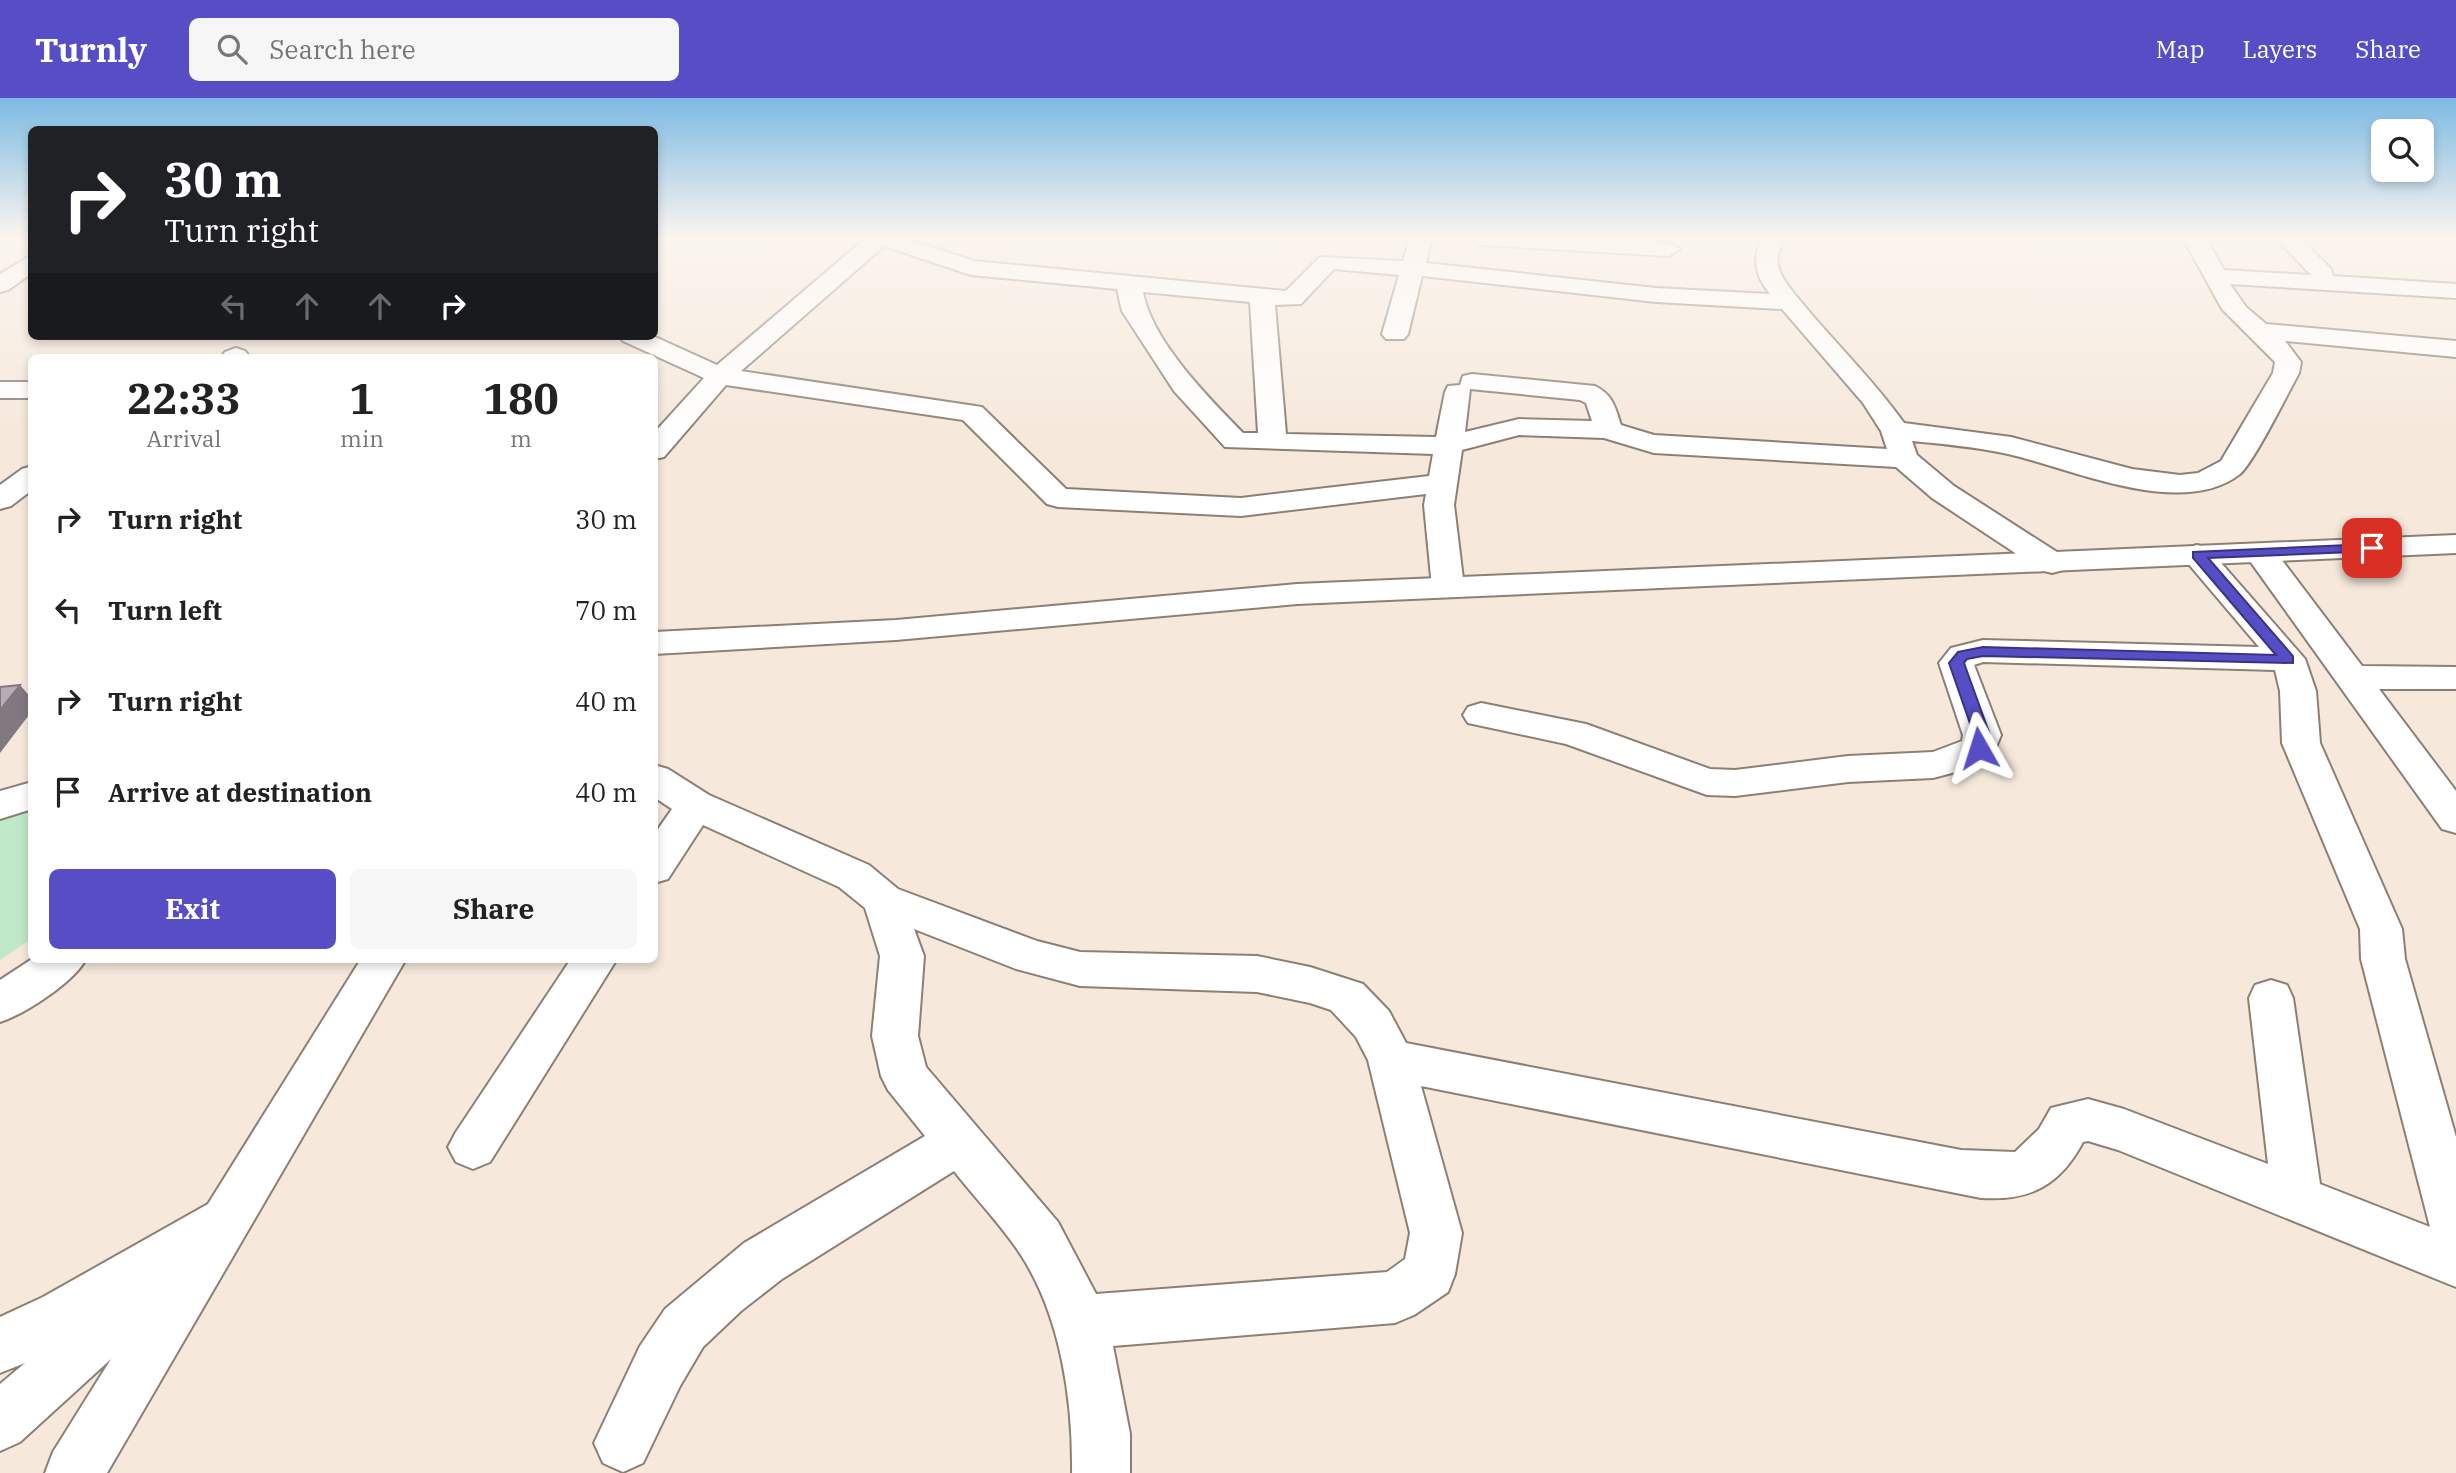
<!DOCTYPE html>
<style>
body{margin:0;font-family:"IBM Plex Serif",serif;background:#f6f6f6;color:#222;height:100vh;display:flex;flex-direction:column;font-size:26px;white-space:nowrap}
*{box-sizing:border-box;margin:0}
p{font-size:23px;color:#767676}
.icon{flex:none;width:38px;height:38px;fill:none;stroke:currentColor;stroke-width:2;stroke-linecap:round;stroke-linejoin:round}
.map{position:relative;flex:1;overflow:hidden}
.side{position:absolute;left:28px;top:256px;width:630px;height:609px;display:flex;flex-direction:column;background:#fff;border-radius:10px;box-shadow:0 4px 10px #0003}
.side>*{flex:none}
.guide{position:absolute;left:28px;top:28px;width:630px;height:214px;border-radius:10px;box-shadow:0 4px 10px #0003;background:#202124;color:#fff;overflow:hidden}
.controls{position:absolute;left:2371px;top:21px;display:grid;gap:14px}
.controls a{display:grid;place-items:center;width:63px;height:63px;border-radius:10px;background:#fff;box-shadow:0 4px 10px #0003;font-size:35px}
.pin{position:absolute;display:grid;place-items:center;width:60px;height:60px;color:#fff;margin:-30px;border-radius:14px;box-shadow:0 4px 10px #0006}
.me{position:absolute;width:77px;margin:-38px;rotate:354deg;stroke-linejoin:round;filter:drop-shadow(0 0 5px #0008)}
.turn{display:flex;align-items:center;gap:24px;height:147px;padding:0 21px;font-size:32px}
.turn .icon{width:91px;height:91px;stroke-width:2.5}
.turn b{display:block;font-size:49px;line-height:60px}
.lanes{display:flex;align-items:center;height:66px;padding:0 21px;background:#0003;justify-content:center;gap:35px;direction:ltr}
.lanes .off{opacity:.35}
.eta{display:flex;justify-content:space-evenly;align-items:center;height:119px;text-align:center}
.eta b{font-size:42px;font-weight:700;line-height:49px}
.action{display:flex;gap:14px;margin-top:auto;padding:14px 21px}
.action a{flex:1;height:80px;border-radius:10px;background:#574ec6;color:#fff;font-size:28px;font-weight:700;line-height:80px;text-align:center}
.action a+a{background:#f6f6f6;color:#222}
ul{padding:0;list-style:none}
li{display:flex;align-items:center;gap:21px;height:91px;padding:0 21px}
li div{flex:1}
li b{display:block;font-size:26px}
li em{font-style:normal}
header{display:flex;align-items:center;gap:42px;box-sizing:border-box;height:98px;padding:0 35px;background:#574ec6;color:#fff}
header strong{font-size:33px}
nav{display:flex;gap:38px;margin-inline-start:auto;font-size:24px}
.search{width:490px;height:63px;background:#f6f6f6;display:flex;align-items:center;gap:18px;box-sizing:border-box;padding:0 24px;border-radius:10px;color:#767676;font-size:26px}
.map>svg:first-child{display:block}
.green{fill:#bfe8c8}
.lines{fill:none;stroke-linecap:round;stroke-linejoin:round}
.street-casing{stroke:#8c8074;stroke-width:4}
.secondary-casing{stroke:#8c8074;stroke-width:4}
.street{fill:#fff;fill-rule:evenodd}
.secondary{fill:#fff;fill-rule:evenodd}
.shaded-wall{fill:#827880}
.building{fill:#b9abb7;stroke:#827880;stroke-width:2}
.route{fill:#574ec6;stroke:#393381;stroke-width:2}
</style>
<header>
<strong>Turnly</strong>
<div class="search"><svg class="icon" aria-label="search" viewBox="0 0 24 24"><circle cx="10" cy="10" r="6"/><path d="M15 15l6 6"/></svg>Search here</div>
<nav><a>Map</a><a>Layers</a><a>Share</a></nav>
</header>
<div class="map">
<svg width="2456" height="1375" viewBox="0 0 2456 1375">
<rect width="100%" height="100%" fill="#f6e9dc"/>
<!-- green -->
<path class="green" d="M31,708V841L0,862V723Z"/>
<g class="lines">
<!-- street casing -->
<g class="street-casing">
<path id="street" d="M866,140H904L974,163L1286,193L1320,159L1403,163L1410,140H1432L1426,165L1656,190L1770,196C1755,177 1752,162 1762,140H1784C1780,151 1775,160 1779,171C1784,186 1797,198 1807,211C1839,249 1875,284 1904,325L2011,339L2132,371L2180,377L2198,375L2221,363L2273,275L2275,264L2222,211L2183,140H2206L2224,172L2311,177L2276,140H2300L2331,171L2333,178L2456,186V200L2230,186L2246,209L2266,226L2456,243V259L2285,243L2301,264L2299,275C2288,295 2254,364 2240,376C2181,422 2071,370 2008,356C1976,349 1944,346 1912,343L1917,357L1954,388L2063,458L2068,465L2063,472L2052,475L2041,472L1932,400L1896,369L1654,355L1604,340L1519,337L1462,352L1454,407L1464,489L1460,496L1448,499L1436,496L1432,489L1424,407L1426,396L1241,418L1058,409L1047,406L963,322L726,287L664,359L654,361V335L704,280L623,243L619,238H653L717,267ZM884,148L971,177L1117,191L1122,213L1174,293L1225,349L1433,356L1429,378L1241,400L1066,391L982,309L741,273ZM1334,171L1399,177L1382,236L1386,241H1404L1408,236L1422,178L1656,204L1782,211L1863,305L1881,333L1887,351L1654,337L1621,327C1615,309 1613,297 1595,288L1472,276L1463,278L1460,287L1448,288L1445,294L1436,339L1286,336L1275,207L1301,206ZM1143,194L1250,204L1258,335H1243C1208,299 1152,243 1143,194ZM1470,291L1580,302L1586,305L1592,323L1519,321L1465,334Z
M1470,140C1499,140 1670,136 1680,151L1669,158L1481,147Z
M236,250L245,253L249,258L221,259L225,254Z
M0,284H32V300H0Z
M32,368V392L11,408L0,411V387L22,371Z
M2197,447L2208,450L2305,561L2316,593L2320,645L2402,831L2405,861L2456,1039V1189L2118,1052L2088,1043L2083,1044C2060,1087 2031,1103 1981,1100L1421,988L1462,1135L1455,1176L1448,1194L1414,1217L1395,1225L1113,1248L1130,1336V1375H1072C1073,1303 1061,1219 1021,1157C1002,1128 976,1101 954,1073L782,1181L741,1213L703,1249L680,1288L643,1365L623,1374L603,1365L594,1345L640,1248L665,1211L744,1145L925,1038L888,992L881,978L872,938L880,858L865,810L839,789L703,727L668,781L654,785V737L672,711L654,699V667L668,671L709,697L869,767L898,791L1037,843L1080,854L1257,858L1310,869L1363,886L1389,913L1406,945L1961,1052L2015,1054L2039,1031L2051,1010L2088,1001L2124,1011L2268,1066L2249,900L2255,887L2271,882L2287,887L2293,900L2320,1086L2430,1129L2361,861L2360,831L2282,645L2280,593L2275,572L1983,564L1974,567L2001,637L1992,659L1971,670L1933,680L1848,684L1735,698L1707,697L1566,646L1468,625L1463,617L1468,609L1481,605L1586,626L1710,671L1735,672L1848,658L1933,654L1962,643L1963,637L1939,565L1951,550L1983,542L2259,549L2181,457L2186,450ZM914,831L1016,871L1080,888L1257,894L1310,905L1331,912L1356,939L1368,962L1410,1135L1405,1161L1387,1174L1096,1196L1058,1124L926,969L918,938L924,858Z
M2261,447L2272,449L2362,568L2456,569V591H2379L2456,693V735L2442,731L2245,456L2250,449Z
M32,684V711L0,721V693Z
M361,861H406L107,1375H45L53,1354L111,1261L20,1344L0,1353V1286L25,1265L0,1275V1219L43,1199L208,1106Z
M571,861H617L490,1064L473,1071L456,1064L448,1049L456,1034Z"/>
</g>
<!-- secondary casing -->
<g class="secondary-casing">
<path id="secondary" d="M32,157V175L8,192L0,194V176Z
M2456,437V455L1297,506L896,542L654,556V534L896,522L1297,486Z
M32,861H86C74,884 25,916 0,924V882Z"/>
</g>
<!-- street -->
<use href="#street" class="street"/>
<!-- secondary -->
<use href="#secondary" class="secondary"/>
</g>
<!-- shaded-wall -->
<path class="shaded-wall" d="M20,587L32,601V613L0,655V612Z"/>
<!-- building -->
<path class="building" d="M20,587L0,612V589Z"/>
<!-- sky -->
<linearGradient id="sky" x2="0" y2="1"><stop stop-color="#7cbae3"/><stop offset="0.42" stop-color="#fbf5ef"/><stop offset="1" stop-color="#fbf5ef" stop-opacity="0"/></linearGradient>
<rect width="2456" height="333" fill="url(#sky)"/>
<!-- route -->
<path class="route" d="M2372,446L2377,447V453L2208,460L2293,558V565L1983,558L1967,561L1964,565L1990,637L1984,654H1973L1971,650L1974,637L1949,565L1958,554L1983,549L2276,557L2193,460V454Z"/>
</svg>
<div class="controls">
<a><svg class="icon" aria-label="search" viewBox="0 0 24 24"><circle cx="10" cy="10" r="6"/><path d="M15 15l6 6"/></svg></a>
</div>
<div class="pin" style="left:2372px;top:450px;background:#d93025"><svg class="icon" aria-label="arrive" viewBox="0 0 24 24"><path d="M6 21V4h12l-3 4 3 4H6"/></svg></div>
<svg class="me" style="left:1979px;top:650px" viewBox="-20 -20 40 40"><path d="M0-17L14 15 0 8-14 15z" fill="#574ec6" stroke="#fff" stroke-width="4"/></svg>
<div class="guide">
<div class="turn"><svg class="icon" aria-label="right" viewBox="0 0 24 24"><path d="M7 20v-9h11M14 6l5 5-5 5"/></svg><div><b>30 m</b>Turn right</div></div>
<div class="lanes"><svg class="icon off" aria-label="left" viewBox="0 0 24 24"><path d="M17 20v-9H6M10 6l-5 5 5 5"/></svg><svg class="icon off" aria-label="ahead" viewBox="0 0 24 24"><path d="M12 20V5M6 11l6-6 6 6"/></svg><svg class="icon off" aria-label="ahead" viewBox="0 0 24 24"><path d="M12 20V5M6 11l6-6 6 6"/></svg><svg class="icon" aria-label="right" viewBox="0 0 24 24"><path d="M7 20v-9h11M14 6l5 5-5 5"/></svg></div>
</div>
<section class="side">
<div class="eta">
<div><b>22:33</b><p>Arrival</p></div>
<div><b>1</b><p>min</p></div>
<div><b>180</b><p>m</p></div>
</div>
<ul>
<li><svg class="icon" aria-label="right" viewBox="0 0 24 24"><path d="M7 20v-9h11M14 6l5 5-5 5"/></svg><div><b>Turn right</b></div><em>30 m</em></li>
<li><svg class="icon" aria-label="left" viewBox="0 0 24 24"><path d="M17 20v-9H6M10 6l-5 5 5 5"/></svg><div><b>Turn left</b></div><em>70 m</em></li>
<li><svg class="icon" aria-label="right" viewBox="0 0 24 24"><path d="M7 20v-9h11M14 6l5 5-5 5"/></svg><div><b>Turn right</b></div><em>40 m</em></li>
<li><svg class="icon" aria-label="arrive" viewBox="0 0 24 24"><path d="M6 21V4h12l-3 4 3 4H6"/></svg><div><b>Arrive at destination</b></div><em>40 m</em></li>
</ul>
<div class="action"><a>Exit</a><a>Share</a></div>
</section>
</div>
